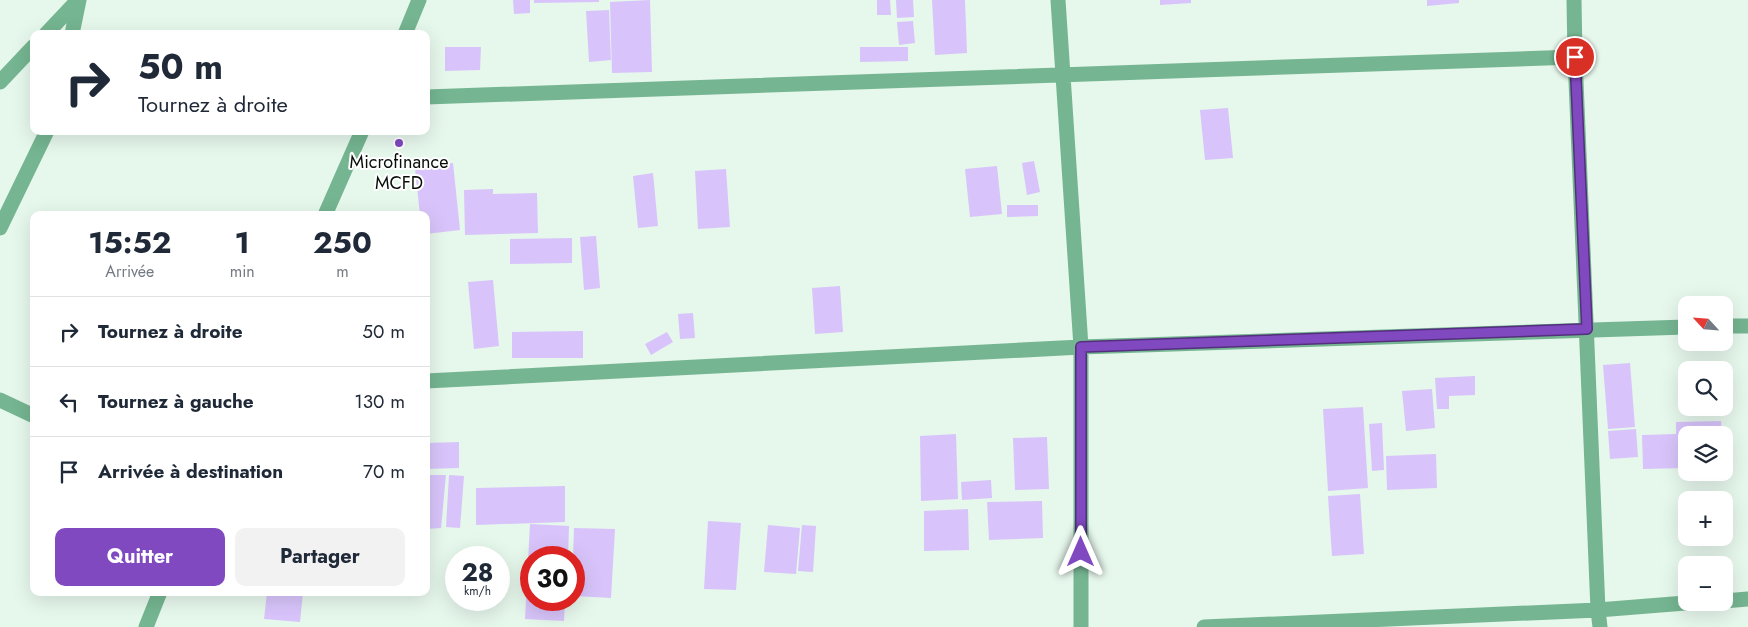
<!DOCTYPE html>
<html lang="fr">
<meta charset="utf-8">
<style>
body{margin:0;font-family:Jost,sans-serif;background:#f2f2f3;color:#1f2937;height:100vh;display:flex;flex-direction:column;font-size:19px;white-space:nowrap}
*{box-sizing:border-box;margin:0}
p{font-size:16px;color:#747a83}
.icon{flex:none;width:28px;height:28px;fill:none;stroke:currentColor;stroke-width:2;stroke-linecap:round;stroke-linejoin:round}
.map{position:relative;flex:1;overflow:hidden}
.sheet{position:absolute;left:30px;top:211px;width:400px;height:385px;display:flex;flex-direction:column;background:#fff;border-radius:10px;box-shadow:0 5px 20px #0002}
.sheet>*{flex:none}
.banner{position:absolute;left:30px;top:30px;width:400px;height:105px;border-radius:10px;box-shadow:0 5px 20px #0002;background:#fff;color:#1f2937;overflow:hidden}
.needle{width:32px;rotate:296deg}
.controls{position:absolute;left:1678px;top:296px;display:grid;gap:10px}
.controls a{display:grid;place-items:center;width:55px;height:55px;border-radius:10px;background:#fff;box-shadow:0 5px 20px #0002;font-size:25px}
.speed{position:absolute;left:445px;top:546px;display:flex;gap:10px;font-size:25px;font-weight:700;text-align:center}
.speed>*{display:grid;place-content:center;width:65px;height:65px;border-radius:50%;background:#fff;box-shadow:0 5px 20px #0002;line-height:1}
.speed small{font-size:12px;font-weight:400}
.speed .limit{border:8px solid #d22;background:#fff;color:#111}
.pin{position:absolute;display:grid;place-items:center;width:42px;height:42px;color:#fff;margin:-21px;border:2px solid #fff;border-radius:50%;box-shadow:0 1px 5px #0007}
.me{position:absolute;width:55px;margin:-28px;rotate:0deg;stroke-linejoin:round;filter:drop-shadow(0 0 4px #0008)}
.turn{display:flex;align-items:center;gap:18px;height:105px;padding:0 25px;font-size:22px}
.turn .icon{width:65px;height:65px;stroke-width:2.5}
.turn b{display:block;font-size:35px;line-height:42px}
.eta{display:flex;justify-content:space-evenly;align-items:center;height:85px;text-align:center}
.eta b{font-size:30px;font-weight:700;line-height:35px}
.cta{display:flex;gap:10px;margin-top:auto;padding:10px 25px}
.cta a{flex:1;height:58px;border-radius:10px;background:#8049c0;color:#fff;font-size:20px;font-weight:700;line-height:58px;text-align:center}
.cta a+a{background:#f2f2f3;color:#1f2937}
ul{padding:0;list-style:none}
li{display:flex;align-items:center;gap:15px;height:70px;padding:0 25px;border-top:1px solid #e0e1e3}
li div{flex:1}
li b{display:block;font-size:19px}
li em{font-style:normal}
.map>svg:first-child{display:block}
.building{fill:#d8c4fa}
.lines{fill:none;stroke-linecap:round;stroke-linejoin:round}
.street{stroke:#75b591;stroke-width:15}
.route-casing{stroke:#532f7d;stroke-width:12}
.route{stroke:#8049c0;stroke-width:9}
.poi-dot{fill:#8049c0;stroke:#fff;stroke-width:2}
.labels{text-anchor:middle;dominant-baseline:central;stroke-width:4;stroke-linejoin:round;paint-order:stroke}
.poi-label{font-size:18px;fill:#070d09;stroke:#fff}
</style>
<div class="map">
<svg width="1748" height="627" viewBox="0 0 1748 627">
<rect width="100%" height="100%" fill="#e6f7ec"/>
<!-- building -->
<path class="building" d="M513,0H530V13L514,14Z
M534,0H599V2L534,3Z
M650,0L652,72L612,73L610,2Z
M877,0H890L891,15H877Z
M896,0H913L914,17L897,18Z
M932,0H965L967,53L935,55Z
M1160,0H1191V3L1160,5Z
M1427,0H1459V3L1427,6Z
M609,10L611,60L589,62L586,11Z
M913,21L915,43L899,45L897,22Z
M445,47H481L480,70L445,71Z
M860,47H908V61L860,62Z
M1228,108L1233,158L1205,160L1200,110Z
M1034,161L1040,192L1027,195L1022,163Z
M453,163L460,230L426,234V215H420L415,168Z
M997,166L1002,214L970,217L965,169Z
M726,169L730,227L698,229L695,171Z
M653,173L658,226L638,228L633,176Z
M493,189V194L537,193L538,233L465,235L464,190Z
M1007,205H1038V216L1007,217Z
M596,236L600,288L584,290L580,237Z
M572,238V263L510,264V239Z
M493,280L499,346L474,349L468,282Z
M840,286L843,332L815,334L812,288Z
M693,313L695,338L680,339L678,314Z
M583,331V358H512V332Z
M667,332L673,342L651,355L645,344Z
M1630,363L1635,427L1608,429L1603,365Z
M1475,376V395L1449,396V409H1437L1435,378Z
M1432,389L1435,428L1406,431L1402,391Z
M1363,407L1368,488L1328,491L1323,409Z
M1721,421L1722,435H1686V468L1643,469L1642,435L1676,434V422Z
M1382,423L1384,470L1372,471L1369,424Z
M1636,429L1638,457L1610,459L1608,431Z
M956,434L958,499L921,501L920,436Z
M1047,437L1049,489L1015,490L1013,438Z
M459,442V468L426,469V443Z
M1436,454L1437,488L1387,490L1386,456Z
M426,475H446L441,528L426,529Z
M449,475L464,476L460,528L446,527Z
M991,480L992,498L962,500L961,482Z
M565,486V522L476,525V488Z
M1360,494L1364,554L1332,556L1328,496Z
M1042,501L1043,538L989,540L987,502Z
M968,509L969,550L924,551V511Z
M708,521L741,523L736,590L704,589Z
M530,524L569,526L568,558H531V600H565L564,621L525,619Z
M768,525L800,528L796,574L764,572Z
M802,525L816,526L813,572L798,571Z
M574,528L615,529L611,598L574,596L573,558Z
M267,592H303L300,622L264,619Z"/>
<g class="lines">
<!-- street -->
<path class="street" d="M1058,0L1081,347V627
M1574,0L1575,57
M46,34L78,0
M72,34L79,0
M405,34L419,0
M0,82L34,46
M426,97L1575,57L1598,610L1600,627
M325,215L362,131
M0,228L47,131
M1724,326H1748
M426,381L1081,347L1686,327
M0,400L34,416
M1724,601L1748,599
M146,627L160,592
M1204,627L1598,610L1698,602"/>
</g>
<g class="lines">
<!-- route casing -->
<g class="route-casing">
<path id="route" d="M1081,552V347L1587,329L1575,57"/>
</g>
<!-- route -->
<use href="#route" class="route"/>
</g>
<!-- markers -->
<circle class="poi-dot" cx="399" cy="143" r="5"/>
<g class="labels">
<!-- poi labels -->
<g class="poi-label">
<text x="399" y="162">Microfinance<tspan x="399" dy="21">MCFD</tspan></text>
</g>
</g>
</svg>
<div class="controls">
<a><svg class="needle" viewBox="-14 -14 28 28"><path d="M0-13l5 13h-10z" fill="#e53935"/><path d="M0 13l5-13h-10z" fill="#747a83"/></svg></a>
<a><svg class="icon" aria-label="search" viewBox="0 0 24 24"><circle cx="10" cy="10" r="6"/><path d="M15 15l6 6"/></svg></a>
<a><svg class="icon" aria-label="layers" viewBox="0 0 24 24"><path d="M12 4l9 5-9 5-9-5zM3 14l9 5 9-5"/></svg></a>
<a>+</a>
<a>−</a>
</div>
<div class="speed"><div>28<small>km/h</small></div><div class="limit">30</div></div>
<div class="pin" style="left:1575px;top:57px;background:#d93025"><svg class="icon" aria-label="arrive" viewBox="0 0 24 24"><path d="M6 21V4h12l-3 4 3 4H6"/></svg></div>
<svg class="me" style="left:1081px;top:552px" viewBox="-20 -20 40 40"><path d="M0-17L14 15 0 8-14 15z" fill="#8049c0" stroke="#fff" stroke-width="4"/></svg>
<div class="banner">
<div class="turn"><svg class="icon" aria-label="right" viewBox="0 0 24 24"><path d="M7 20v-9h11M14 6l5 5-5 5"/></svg><div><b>50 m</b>Tournez à droite</div></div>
</div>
<section class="sheet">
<div class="eta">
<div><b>15:52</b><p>Arrivée</p></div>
<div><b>1</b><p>min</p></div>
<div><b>250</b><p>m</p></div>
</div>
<ul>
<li><svg class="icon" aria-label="right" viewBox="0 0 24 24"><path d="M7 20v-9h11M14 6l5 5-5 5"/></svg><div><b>Tournez à droite</b></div><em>50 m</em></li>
<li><svg class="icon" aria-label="left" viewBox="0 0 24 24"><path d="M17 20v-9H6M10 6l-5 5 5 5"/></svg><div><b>Tournez à gauche</b></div><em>130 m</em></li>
<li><svg class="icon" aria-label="arrive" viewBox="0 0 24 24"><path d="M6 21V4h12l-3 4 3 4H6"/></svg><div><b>Arrivée à destination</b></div><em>70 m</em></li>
</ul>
<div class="cta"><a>Quitter</a><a>Partager</a></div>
</section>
</div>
